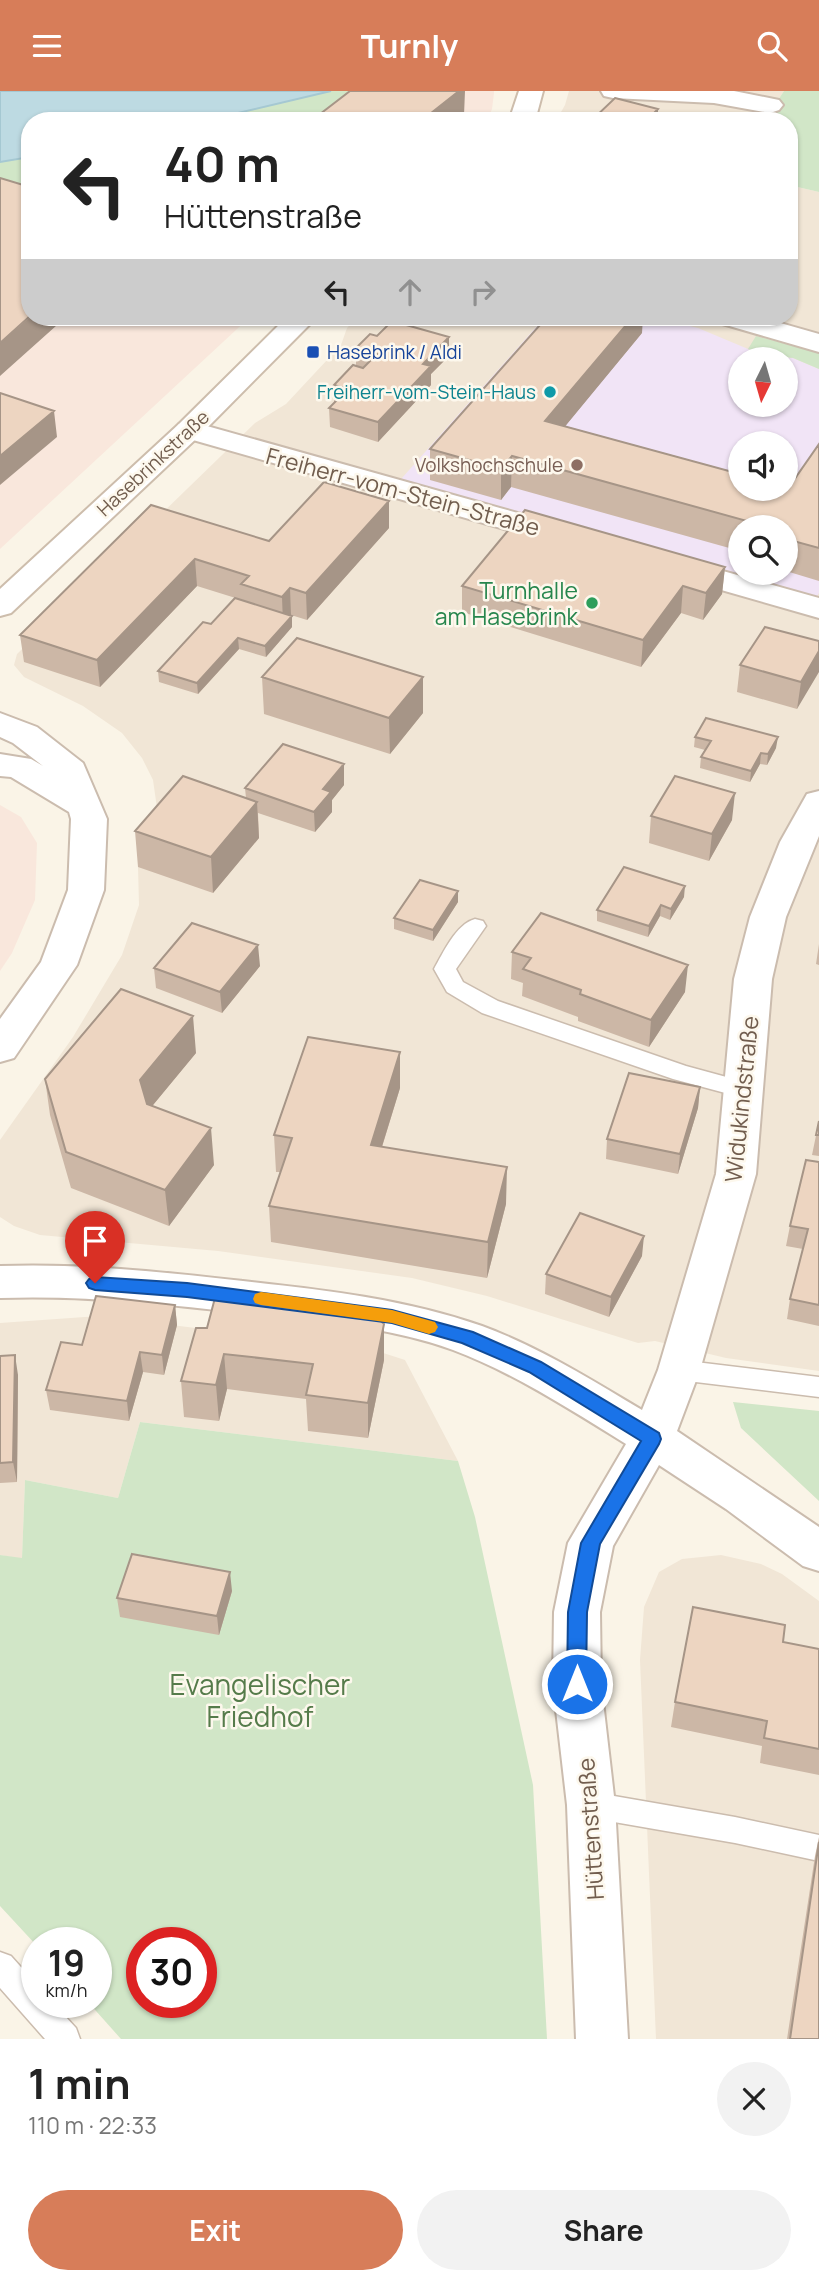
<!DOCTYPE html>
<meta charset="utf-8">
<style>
body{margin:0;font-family:Manrope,sans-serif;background:#f2f2f2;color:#222;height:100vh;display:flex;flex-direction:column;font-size:26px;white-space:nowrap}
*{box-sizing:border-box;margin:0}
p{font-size:23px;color:#767676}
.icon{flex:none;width:38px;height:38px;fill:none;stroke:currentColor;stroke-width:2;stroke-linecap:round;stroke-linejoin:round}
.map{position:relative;height:1948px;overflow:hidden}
.sheet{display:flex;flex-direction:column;background:#fff;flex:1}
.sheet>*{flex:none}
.hud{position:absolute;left:21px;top:21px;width:777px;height:214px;border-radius:28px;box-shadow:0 2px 5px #0004;background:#fff;color:#222;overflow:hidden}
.needle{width:46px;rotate:185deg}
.fabs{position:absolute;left:728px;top:256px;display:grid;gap:14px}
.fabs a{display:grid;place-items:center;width:70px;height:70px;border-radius:50%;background:#fff;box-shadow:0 2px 5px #0004;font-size:35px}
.speed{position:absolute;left:21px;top:1836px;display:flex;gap:14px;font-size:35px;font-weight:700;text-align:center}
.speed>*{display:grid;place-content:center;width:91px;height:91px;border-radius:50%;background:#fff;box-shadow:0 2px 5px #0004;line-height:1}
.speed small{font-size:18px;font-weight:400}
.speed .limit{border:10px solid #d22;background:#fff;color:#111}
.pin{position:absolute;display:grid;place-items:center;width:60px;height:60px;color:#fff;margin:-72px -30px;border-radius:50% 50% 50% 0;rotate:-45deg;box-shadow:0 0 7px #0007}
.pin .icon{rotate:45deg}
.me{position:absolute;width:77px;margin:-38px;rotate:0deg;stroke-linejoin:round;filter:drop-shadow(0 0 5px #0008)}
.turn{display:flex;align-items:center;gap:24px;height:147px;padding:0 28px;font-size:32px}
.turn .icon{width:91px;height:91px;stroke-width:2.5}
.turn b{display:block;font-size:49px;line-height:60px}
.lanes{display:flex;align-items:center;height:66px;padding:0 28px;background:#0003;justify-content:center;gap:35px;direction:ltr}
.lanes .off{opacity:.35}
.round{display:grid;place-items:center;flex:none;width:74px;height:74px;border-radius:37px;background:#f2f2f2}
.summary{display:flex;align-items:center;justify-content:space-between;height:119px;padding:0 28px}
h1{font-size:42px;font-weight:700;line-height:52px}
.button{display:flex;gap:14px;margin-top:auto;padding:14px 28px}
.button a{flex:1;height:80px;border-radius:42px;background:#d77d59;color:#fff;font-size:28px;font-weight:700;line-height:80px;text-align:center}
.button a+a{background:#f2f2f2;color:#222}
header{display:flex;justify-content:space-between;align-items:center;height:91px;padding:0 28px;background:#d77d59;color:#fff;font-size:32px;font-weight:700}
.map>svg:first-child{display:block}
.residential{fill:#f1e6d6;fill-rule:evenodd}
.commercial{fill:#f9e7dc}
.education{fill:#f1e4f6;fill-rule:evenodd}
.green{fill:#d1e6c7;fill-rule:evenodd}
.water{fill:#bddae2;stroke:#a5c8d2;stroke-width:2}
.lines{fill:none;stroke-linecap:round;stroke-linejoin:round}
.lane-casing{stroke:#cbbcae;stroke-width:3}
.street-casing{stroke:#cbbcae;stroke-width:4}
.secondary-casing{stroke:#cdbdac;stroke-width:4}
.lane{fill:#fff;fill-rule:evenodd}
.street{fill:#fff;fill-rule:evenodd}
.secondary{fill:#fff;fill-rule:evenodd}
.wall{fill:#ccb7a6}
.shaded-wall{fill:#a69587}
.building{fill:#edd5c1;stroke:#a69587;stroke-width:2}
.route{fill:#1a73e8;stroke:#114b97;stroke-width:2}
.slow{fill:#f59e0b}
.transit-dot{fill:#1a4fb4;stroke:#fdf8ed;stroke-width:2.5}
.culture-dot{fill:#0f9aa8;stroke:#fdf8ed;stroke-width:2.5}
.education-dot{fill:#8d6e63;stroke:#fdf8ed;stroke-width:2.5}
.leisure-dot{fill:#2e9e5b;stroke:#fdf8ed;stroke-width:2.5}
.labels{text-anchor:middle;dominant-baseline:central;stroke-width:5;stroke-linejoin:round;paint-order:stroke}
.far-transit-label{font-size:19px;fill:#164399;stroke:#fdf8ed;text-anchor:start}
.far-culture-label{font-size:19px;fill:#0d838f;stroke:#fdf8ed;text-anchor:end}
.far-street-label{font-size:19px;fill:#715d4e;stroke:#fdf8ed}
.far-education-label{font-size:19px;fill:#785e54;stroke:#fdf8ed;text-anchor:end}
.street-label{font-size:23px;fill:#715d4e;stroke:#fdf8ed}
.leisure-label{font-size:23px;fill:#27864d;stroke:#fdf8ed;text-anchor:end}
.near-park-label{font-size:28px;fill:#557b4a;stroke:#fdf8ed}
</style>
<header><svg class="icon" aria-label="menu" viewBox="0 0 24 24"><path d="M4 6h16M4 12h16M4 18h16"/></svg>Turnly<svg class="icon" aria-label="search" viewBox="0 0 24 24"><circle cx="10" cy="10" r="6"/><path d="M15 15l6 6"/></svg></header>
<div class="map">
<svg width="819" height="1948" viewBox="0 0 819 1948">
<rect width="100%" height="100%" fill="#faf4e7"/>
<!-- residential -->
<path class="residential" d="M569,0H784L764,30H556L565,14Z
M789,94L819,101V1280L726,1267L655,1250L638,1252L487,1205L412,1187L218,1160L40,1144L14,1135L0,1126V1049L73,946L122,864L139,814L138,776L157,717L153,689L142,667L122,642L83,615L24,586L14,574L17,563L255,332L286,313L341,254L347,237L357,226H789ZM740,268H786V313H740ZM740,352H786V397H740ZM740,436H786V481H740Z
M99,1225L374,1259L405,1269L458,1370L140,1331L118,1407L25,1389L22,1468L0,1464V1232Z
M721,1464L761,1473L782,1483L819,1510V1948H656L640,1569L644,1516L659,1481L682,1468Z"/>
<!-- commercial -->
<path class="commercial" d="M390,0H494V2L492,18L487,30H335Z
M0,99L30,226H250L0,458Z
M0,714L21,726L37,752L35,809L12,862L0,880Z"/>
<!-- education -->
<path class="education" d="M545,226H654L698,237L760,263L793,267L819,278V502L811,515L394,396ZM740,268H786V313H740ZM740,352H786V397H740ZM740,436H786V481H740Z"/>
<!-- green -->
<path class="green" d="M331,0H390L335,30H204Z
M784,0H819V101L789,94V30H764Z
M30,66V107L0,99V71Z
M756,245L819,262V278L793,267L760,263L748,258Z
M733,1311L819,1320V1410L741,1337Z
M140,1331L458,1370L475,1426L533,1694L547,1948H121L88,1911H96V1852H37V1855L0,1815V1464L22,1467L25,1389L118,1407ZM142,1852H201V1911H142Z"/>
<!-- water -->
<path class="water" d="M0,0H331L204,30H30V66L0,71Z"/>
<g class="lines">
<!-- lane casing -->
<g class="lane-casing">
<path id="lane" d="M475,828L483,830L486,835L456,878L463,891L498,910L686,975L752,993L755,999L752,1005L744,1007L673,988L482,922L447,901L434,878C443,862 456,833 475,828Z
M679,1269L819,1286V1306L679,1289L670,1286L666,1279L670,1272Z
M591,1701L735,1726L819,1744V1770L735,1752L591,1727L581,1723L577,1714L581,1705Z
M0,1861L11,1865L37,1894V1911H52L76,1937L80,1948H45L0,1897Z"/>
</g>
<!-- street casing -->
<g class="street-casing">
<path id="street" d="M601,0H734L779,9L783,14L779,19L770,22L714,12L613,7L604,5Z
M715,226H759L819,243V261L719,232Z
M189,330L575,438L580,445L575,452L564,454L553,452L179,345L174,339L179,333Z
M673,466L819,507V527L662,482L657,475L662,468Z
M0,622L37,636L83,672L107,728L104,799L77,874L14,967L0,971V928L41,871L68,799L71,728L69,721L11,686L0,685V663L31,668L43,675L13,652L0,646Z
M819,700V745L786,826L772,888L756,1083L700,1279L677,1340L819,1436V1480L803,1475L726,1418L659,1374L613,1455L600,1521L601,1593L615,1714L628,1948H576L567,1714L553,1593L554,1521L568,1452L626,1353C571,1319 514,1282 453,1259C387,1235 314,1230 244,1222C162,1213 82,1204 0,1207V1175C82,1172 162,1181 243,1190C325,1199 405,1208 482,1235C539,1256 590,1288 642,1319L658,1279L716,1083L734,888L750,826L780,751L807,703Z"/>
</g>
<!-- secondary casing -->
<g class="secondary-casing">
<path id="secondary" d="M519,0H543L535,30H509Z
M287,226H317L199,345L11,522L0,525V498L179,333Z"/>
</g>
<!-- lane -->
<use href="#lane" class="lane"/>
<!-- street -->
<use href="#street" class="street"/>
<!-- secondary -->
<use href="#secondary" class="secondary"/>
</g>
<!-- wall -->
<path class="wall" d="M436,226H455L451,230Z
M642,242L565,335L789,396L819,353V490L786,480V436H740V460L511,396L501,409L430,389V358Z
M377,245L449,246V265L431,283V294L378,351L330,336L329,317L334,312V294L356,275V257Z
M151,414L269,450L389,437L307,529L291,524L292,536L266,566L239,558L198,603L159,591L158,580L211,533L242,509L197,495L100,596L24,571L20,544Z
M725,476L722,503L703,529L681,522L641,576L462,521V495Z
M819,550L797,618L737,601L740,574Z
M262,586L423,622L390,663L264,623Z
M695,646L776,657L767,674L760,673L750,691L700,677L701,666L705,659L694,656Z
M344,694L332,709V721L315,741L258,722L259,747L213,802L138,776L135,740L246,707L245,697Z
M651,725L732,729L709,770L649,752Z
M458,800V811L433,850L394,838V827Z
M684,806L670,829L660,825L648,846L597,830V819Z
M819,853V874L816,873Z
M512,861L685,901L649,956L578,930V926L522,905L523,892L511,888Z
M260,875L222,922L156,897L154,877Z
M196,962L152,1015L214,1074L169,1135L71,1097L50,1024L45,988Z
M700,996L698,1017L678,1083L606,1068L607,1048Z
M400,997L382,1056L506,1113L487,1187L271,1151L269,1115L281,1081H276L274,1044Z
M819,1030V1065L812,1064Z
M819,1071V1235L787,1228L790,1208L803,1158L786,1155L790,1135Z
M642,1165L609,1226L545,1203L546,1183Z
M175,1214L177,1234L164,1284L143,1281L129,1330L50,1319L46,1299L82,1254Z
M384,1233V1269L368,1347L308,1340L306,1308L227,1298L219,1330L184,1326L181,1290L207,1237Z
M0,1265L18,1284L17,1391L0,1392Z
M232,1500L219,1544L120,1526L117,1507Z
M783,1551L819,1558V1684L760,1672L762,1655L671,1636L675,1611Z
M819,1746V1948H787L815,1765Z"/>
<!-- shaded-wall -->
<path class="shaded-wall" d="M459,0H465L464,24L457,30H421Z
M658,18V27L655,30H646Z
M30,226H66L0,285V252Z
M633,226H643L642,242L544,361L545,330Z
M449,246V265L431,283V294L378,351V331L423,273Z
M54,320L57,346L0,394V365Z
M512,365L511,396L501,409V378Z
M389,410V437L307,529L306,502Z
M195,468L197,495L100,596L97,569Z
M725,476L722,503L703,529L706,502Z
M683,495L681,522L641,576L643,549Z
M290,497L291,524L283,533L282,506Z
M292,525V536L266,566L265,555Z
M238,547L239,558L198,603L197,592Z
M819,560V581L797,618L801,591Z
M423,586V622L390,663L389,627Z
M778,646L776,657L767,674L768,663Z
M761,662L760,673L750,691L751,680Z
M344,673V694L332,709V721L315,741L314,721L323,698Z
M735,702L732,729L709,770L712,743Z
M257,711L259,747L213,802L211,766Z
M685,795L684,806L670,829L671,818Z
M458,800V811L433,850V839Z
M661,814L660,825L648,846L649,835Z
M258,854L260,875L222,922L220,901Z
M688,874L685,901L649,956L651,929Z
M193,925L196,962L144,1025L140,989Z
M400,961V997L371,1091V1054Z
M700,996L698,1017L678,1083L680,1063Z
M211,1037L214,1074L169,1135L165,1099Z
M507,1076L506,1113L487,1187L488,1151Z
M644,1145L642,1165L609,1226L611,1206Z
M175,1214L177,1234L164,1284L162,1264Z
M384,1233V1269L368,1347V1312Z
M140,1261L143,1281L129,1330L127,1310Z
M224,1263L227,1298L219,1330L216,1294Z
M15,1264L18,1284L17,1391L13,1371Z
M230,1481L232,1500L219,1544L217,1525Z"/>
<!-- building -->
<path class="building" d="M350,0H459L421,30H311Z
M615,7L658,18L646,30H591Z
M222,23L245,30H213Z
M0,87L30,96V225L0,252Z
M547,226H633L545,330L740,383V397H786V395L789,396L819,353V457L786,448V436H765V435L512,365L501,378L430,358Z
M392,230L449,246L423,273L431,275L378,331L329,317L348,298L334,294L353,274L363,277L377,263L356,257L370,243L377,245Z
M0,302L54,320L0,365Z
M324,391L389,410L306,502L290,497L282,506L241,493L249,485L195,468L97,569L20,544L151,414L269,450Z
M525,419L725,476L706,502L683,495L643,549L462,495Z
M235,507L292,525L265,555L238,547L197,592L158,580L203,531L211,533Z
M765,536L819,550V560L801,591L740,574Z
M297,547L423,586L389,627L262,586Z
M706,627L778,646L768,663L761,662L751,680L701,666L711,650L695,646Z
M283,653L344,673L323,698L331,701L314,721L245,697Z
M183,685L257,711L211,766L135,740Z
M675,685L735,702L712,743L651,725Z
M624,776L685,795L671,818L661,814L649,835L597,819Z
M420,789L458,800L433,839L394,827Z
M541,822L688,874L651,929L580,903L581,899L523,878L531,867L512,861Z
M192,832L258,854L220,901L154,877Z
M121,898L193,925L140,989L147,1013L211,1037L165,1099L66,1061L45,988Z
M308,946L400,961L371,1054L507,1076L488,1151L269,1115L292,1047L274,1044Z
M629,982L700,996L680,1063L607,1048Z
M819,1030V1044H816Z
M806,1069L819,1071V1214L790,1208L808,1138L790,1135Z
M580,1122L644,1145L611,1206L546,1183Z
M216,1203L374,1223L384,1233L368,1312L306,1304L313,1273L224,1263L216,1294L181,1290L196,1237H207Z
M96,1205L175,1214L162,1264L140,1261L127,1310L46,1299L61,1251L82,1254Z
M15,1264L13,1371L0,1372V1265Z
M132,1463L230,1481L217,1525L117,1507Z
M693,1516L785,1534L783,1551L819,1558V1658L764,1647L767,1630L675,1611Z
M819,1751V1948H790Z"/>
<!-- route -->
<path class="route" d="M95,1186L187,1192L392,1219L473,1241L541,1271L659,1342L661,1348L659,1353L600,1453L587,1521L586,1593L584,1599L577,1601L570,1599L567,1593L568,1521L581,1452L641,1350L529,1281L462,1252L392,1232L187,1206L95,1199L89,1197L86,1192L89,1188Z"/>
<!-- slow -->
<path class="slow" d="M261,1201L392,1219L435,1231L438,1236L435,1241L429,1243L392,1232L261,1214L255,1212L253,1208L255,1203Z"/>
<!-- markers -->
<rect class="transit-dot" x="306" y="254" width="14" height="14" rx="3.5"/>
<circle class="culture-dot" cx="550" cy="301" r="7"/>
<circle class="education-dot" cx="577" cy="374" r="7"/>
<circle class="leisure-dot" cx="592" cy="512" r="7"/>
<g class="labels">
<!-- far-transit labels -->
<g class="far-transit-label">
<text x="327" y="261">Hasebrink / Aldi</text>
</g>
<!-- far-culture labels -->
<g class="far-culture-label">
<text x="536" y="301">Freiherr-vom-Stein-Haus</text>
</g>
<!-- far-street labels -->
<g class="far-street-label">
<text transform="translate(153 372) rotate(-43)">Hasebrinkstraße</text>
</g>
<!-- far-education labels -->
<g class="far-education-label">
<text x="563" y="374">Volkshochschule</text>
</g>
<!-- street labels -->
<g class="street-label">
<text transform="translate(403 400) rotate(15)">Freiherr-vom-Stein-Straße</text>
<text transform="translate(741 1008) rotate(-84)">Widukindstraße</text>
<text transform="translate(590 1738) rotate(-94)">Hüttenstraße</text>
</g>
<!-- leisure labels -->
<g class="leisure-label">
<text x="578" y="499">Turnhalle<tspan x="578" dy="26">am Hasebrink</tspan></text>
</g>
<!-- near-park labels -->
<g class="near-park-label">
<text x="260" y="1593">Evangelischer<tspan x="260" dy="32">Friedhof</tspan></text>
</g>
</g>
</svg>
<div class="fabs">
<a><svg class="needle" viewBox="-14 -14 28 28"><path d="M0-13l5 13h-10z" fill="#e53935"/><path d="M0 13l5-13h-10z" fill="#767676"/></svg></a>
<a><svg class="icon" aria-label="sound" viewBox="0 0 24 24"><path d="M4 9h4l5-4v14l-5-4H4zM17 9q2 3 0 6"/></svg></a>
<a><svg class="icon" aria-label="search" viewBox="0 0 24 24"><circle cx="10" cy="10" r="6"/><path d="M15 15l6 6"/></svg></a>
</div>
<div class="speed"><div>19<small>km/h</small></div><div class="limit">30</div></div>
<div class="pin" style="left:95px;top:1192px;background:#d93025"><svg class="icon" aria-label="arrive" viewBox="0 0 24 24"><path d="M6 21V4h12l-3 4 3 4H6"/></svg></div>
<svg class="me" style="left:577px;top:1593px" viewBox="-20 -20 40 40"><circle r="17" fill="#1a73e8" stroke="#fff" stroke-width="3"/><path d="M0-11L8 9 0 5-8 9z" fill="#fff"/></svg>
<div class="hud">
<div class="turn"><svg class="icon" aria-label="left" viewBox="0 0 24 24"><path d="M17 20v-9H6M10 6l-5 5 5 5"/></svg><div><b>40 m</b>Hüttenstraße</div></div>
<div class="lanes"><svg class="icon" aria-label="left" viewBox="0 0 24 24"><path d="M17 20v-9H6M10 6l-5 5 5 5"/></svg><svg class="icon off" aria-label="ahead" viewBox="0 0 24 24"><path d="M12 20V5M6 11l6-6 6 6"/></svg><svg class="icon off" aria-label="right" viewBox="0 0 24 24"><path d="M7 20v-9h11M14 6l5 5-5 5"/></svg></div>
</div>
</div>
<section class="sheet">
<div class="summary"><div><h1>1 min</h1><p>110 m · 22:33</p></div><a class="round"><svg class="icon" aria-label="close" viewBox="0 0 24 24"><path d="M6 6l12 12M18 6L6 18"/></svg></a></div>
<div class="button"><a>Exit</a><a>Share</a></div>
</section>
